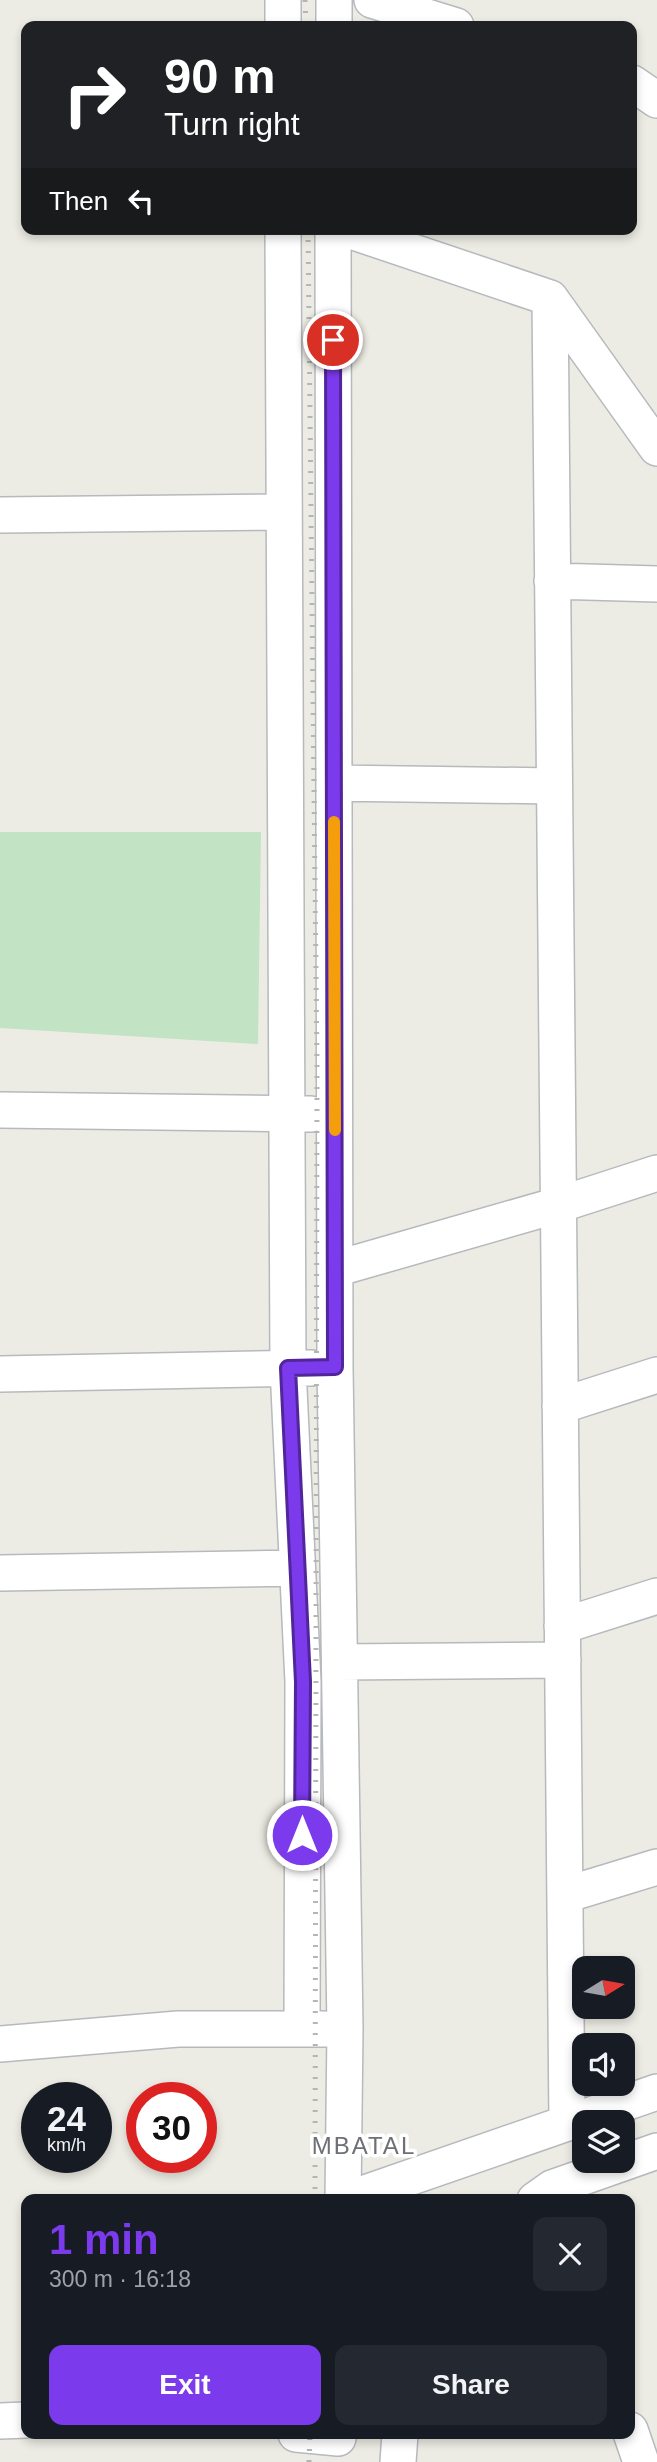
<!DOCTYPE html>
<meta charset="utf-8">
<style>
body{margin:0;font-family:Helvetica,sans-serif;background:#242831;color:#f1f3f6;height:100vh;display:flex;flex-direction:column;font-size:26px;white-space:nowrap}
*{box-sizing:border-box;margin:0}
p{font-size:23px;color:#9ea1a6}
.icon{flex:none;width:38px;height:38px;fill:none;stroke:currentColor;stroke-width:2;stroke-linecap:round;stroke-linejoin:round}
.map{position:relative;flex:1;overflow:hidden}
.panel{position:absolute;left:21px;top:2194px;width:614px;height:245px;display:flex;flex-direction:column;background:#171b24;border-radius:14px;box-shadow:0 4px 10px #0003}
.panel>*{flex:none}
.guide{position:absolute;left:21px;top:21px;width:616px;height:214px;border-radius:14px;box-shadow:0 4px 10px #0003;background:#202124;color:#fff;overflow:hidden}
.needle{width:46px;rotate:79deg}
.tools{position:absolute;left:572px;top:1956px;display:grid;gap:14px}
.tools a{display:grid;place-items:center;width:63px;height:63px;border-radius:14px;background:#171b24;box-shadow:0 4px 10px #0003;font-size:35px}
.speed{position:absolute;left:21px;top:2082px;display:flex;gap:14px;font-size:35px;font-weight:700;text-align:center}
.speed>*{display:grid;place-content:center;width:91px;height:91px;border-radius:50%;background:#171b24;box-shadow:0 4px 10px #0003;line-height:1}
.speed small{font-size:18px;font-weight:400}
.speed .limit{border:10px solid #d22;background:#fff;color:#111}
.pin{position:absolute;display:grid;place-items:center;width:60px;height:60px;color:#fff;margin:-30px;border:4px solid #fff;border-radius:50%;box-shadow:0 2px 7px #0007}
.me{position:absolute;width:77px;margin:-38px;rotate:0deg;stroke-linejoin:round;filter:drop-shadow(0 0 5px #0008)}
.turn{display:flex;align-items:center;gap:24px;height:147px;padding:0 28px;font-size:32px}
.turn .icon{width:91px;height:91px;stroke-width:2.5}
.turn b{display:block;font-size:49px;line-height:60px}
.then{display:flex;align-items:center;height:66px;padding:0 28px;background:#0003;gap:14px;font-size:26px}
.round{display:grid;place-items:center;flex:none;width:74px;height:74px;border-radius:14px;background:#242831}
.head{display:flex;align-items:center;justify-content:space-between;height:119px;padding:0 28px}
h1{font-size:42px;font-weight:800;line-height:52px;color:#7c3aed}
.primary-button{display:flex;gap:14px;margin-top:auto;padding:14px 28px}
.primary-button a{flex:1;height:80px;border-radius:14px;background:#7c3aed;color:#fff;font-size:28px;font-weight:800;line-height:80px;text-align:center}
.primary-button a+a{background:#242831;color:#f1f3f6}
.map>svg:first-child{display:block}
.green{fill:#c2e3c4}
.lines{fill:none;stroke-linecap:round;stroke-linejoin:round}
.street-casing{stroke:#b6b9bd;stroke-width:38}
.street{stroke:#fff;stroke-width:35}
.rail{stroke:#b4b5b5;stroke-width:5;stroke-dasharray:2 9;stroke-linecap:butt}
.route-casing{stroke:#51269a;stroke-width:18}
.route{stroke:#7c3aed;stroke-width:12}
.slow{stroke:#f59e0b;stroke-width:12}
.labels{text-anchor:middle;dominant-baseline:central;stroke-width:7;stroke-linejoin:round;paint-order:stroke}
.quarter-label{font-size:24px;letter-spacing:2px;fill:#6d7075;stroke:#fff}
</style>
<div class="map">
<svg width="657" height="2462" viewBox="0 0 657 2462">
<rect width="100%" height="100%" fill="#edece4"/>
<!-- green -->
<path class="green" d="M0,832H261L258,1044L0,1028Z"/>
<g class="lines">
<!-- street casing -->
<g class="street-casing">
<path id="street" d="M283,0V26
M372,0L456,26
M334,26V0
M632,83L657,100
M283,229L288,1368L303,1682L302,2029
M333,229L335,1367L345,2029L343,2200
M345,229L550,298L657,448
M550,298L567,2123
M0,515L283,512
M552,581L657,584
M334,783L554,786
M0,1110L311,1114
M335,1269L558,1205L657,1173
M0,1374L311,1368
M560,1406L657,1375
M0,1573L297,1568
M562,1626L657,1596
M340,1662L563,1660
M565,1895L657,1867
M0,2044L178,2029H324
M345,2200L657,2092
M535,2200L552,2188L657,2151
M0,2421L26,2420
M630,2430L641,2462
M296,2434L338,2438
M398,2462L400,2434"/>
</g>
<!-- street -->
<use href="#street" class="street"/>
<!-- rail -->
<path class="rail" d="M305,0L306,26
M308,229L317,1066L315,2200
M309,2462L310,2434"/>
</g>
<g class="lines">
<!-- route casing -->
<g class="route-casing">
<path id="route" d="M302,1835L303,1682L288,1368L335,1367L333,340"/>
</g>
<!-- route -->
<use href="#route" class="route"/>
<!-- slow -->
<path class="slow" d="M334,822L335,1130"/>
</g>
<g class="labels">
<!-- quarter labels -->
<g class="quarter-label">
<text x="364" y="2145">MBATAL</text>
</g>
</g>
</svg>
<div class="tools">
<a><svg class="needle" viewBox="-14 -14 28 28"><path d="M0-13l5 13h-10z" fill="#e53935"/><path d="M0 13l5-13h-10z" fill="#9ea1a6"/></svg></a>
<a><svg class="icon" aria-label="sound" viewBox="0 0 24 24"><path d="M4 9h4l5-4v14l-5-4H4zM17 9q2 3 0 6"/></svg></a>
<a><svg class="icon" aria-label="layers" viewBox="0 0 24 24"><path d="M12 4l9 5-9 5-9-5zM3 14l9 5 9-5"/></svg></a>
</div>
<div class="speed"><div>24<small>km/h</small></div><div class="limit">30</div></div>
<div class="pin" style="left:333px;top:340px;background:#d93025"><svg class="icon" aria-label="arrive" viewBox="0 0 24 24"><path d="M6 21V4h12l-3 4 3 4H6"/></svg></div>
<svg class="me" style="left:302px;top:1835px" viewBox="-20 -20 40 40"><circle r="17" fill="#7c3aed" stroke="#fff" stroke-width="3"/><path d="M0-11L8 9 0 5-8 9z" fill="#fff"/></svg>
<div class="guide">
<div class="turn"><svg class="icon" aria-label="right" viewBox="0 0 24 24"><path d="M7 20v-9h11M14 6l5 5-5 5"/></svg><div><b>90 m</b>Turn right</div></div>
<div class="then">Then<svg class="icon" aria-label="left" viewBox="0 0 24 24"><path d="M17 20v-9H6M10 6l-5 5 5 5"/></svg></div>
</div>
<section class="panel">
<div class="head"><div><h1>1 min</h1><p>300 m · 16:18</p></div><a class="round"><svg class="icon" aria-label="close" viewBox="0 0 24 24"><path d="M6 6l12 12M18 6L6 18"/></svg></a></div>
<div class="primary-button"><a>Exit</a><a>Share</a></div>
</section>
</div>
